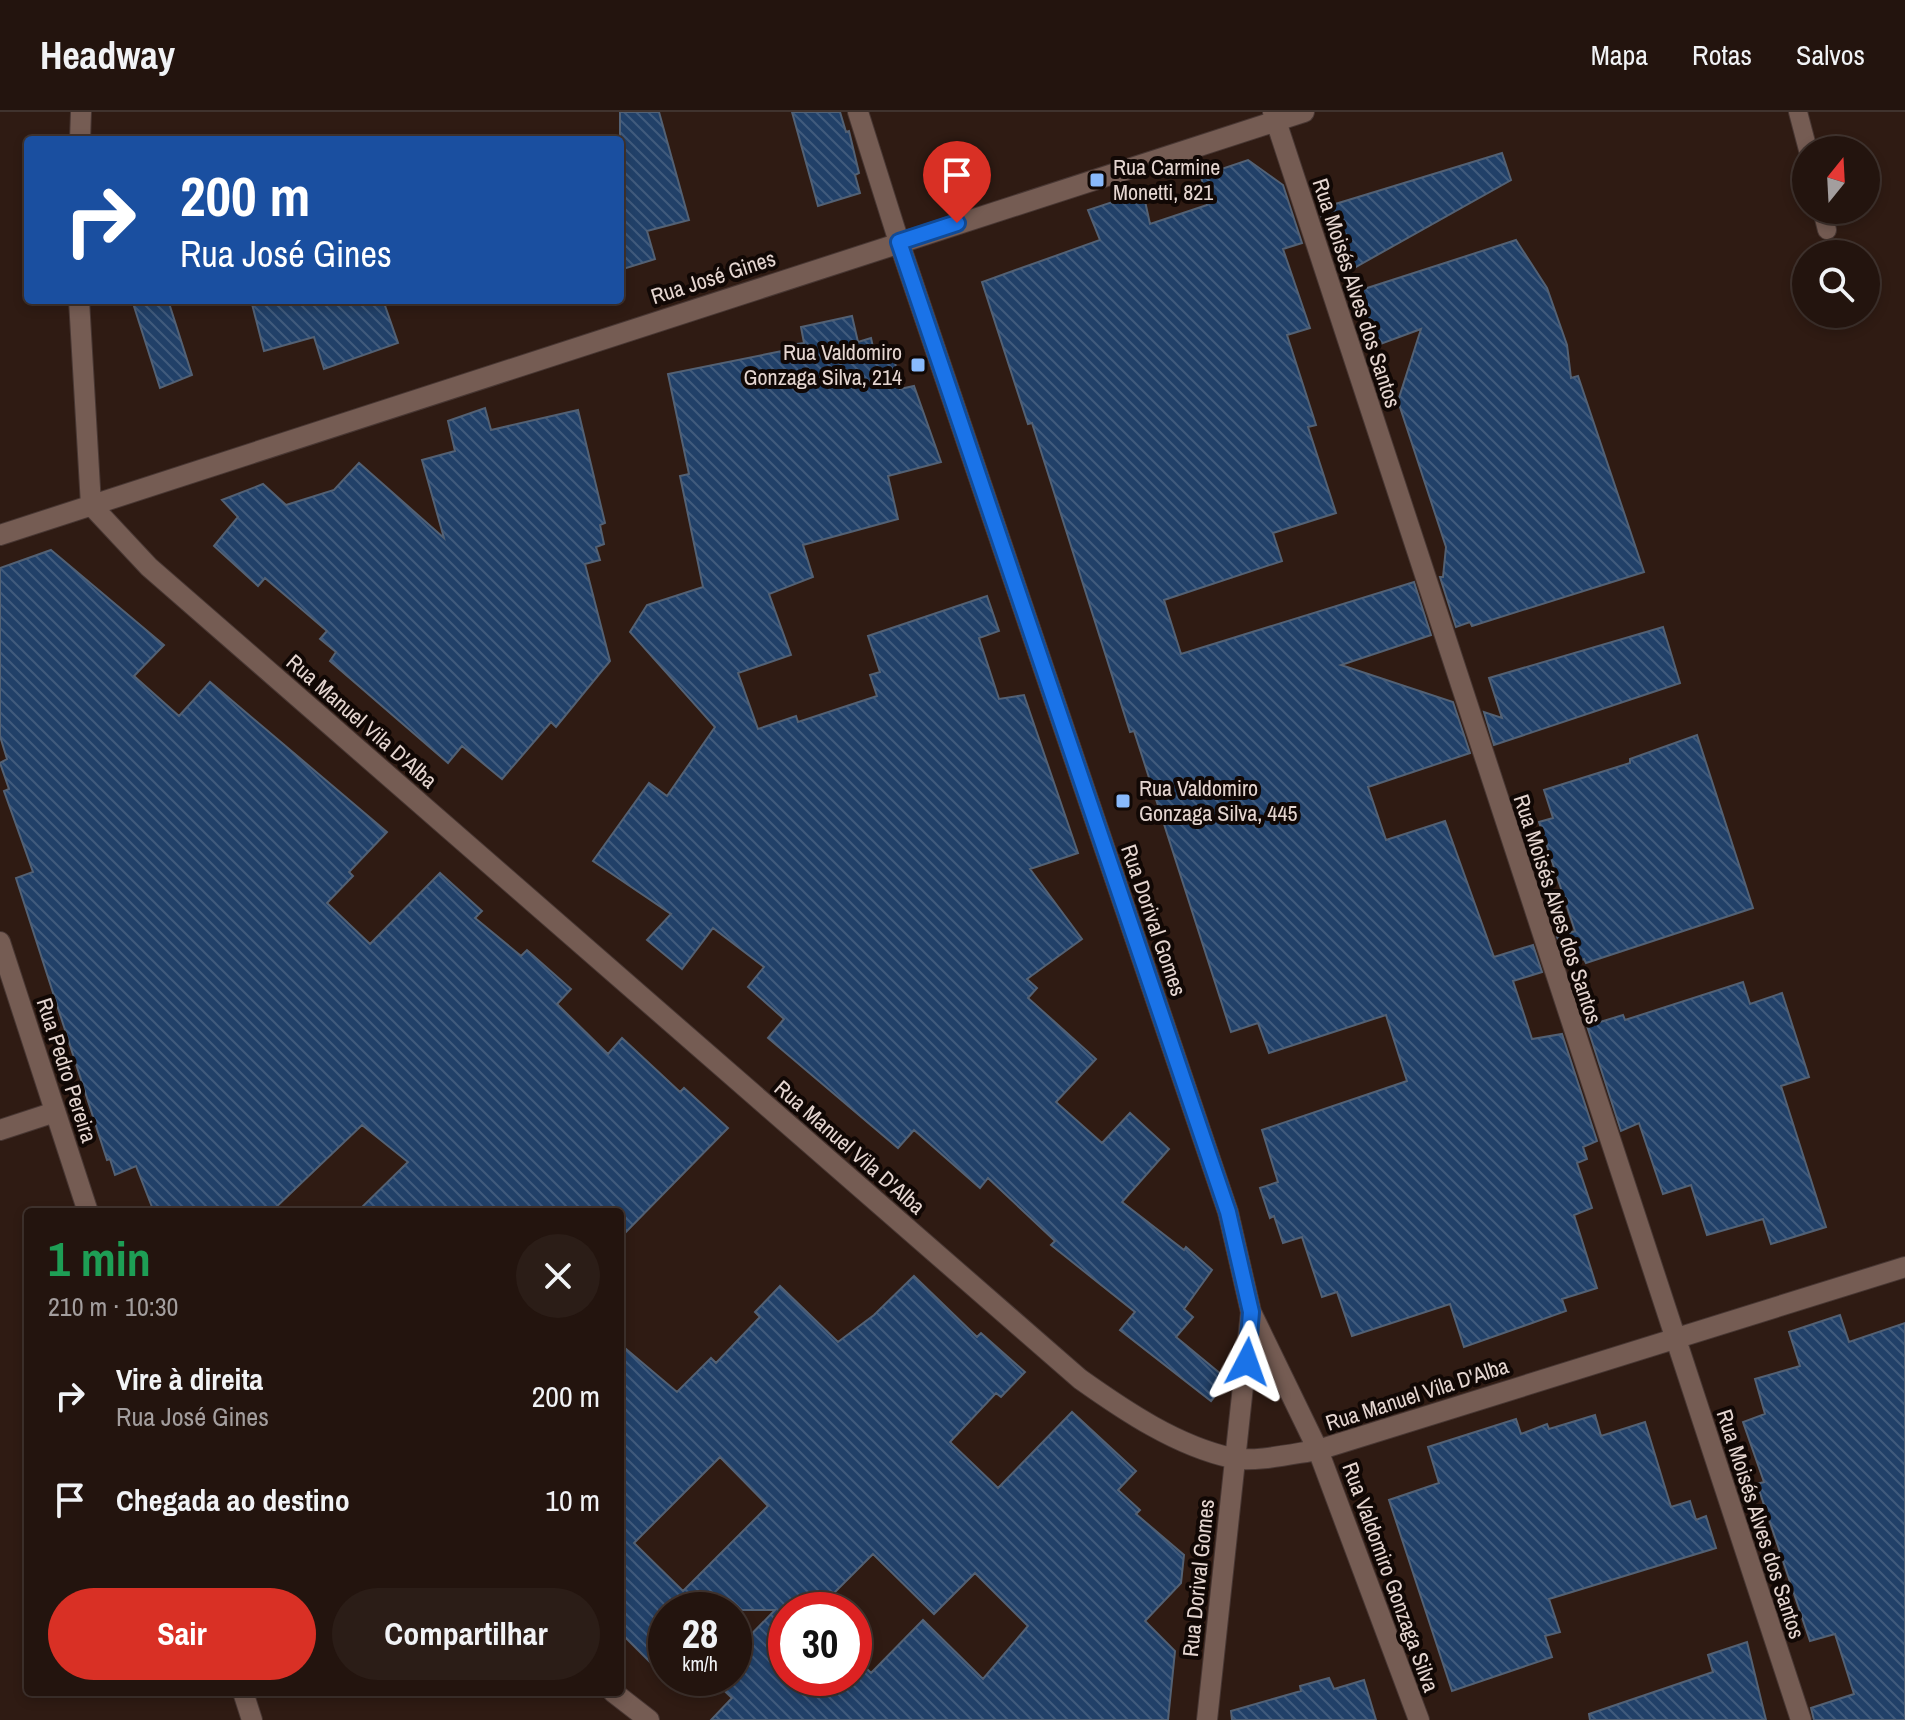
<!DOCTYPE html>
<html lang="pt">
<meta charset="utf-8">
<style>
body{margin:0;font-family:"Archivo Narrow",sans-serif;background:#2b1d17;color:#f1f3f6;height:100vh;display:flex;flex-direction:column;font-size:30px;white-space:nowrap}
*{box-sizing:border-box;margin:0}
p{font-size:26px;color:#a39e9e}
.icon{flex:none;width:44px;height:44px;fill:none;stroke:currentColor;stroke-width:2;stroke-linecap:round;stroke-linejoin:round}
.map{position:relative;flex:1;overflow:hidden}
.details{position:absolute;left:24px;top:1096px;width:600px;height:488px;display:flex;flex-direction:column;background:#23140e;border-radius:8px;box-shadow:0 4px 12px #0003,0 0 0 2px #40332e}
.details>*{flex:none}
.hud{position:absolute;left:24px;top:24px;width:600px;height:168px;border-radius:8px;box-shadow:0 4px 12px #0003,0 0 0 2px #40332e;background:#1a4fa0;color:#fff;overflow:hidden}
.needle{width:52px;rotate:18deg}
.buttons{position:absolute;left:1792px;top:24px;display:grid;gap:16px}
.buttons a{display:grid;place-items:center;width:88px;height:88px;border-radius:50%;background:#23140e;box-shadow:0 4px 12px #0003,0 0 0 2px #40332e;font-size:40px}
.speed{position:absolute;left:648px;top:1480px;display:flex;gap:16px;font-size:40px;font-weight:700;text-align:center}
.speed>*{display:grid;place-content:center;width:104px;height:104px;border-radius:50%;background:#23140e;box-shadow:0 4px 12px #0003,0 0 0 2px #40332e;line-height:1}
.speed small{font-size:20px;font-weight:400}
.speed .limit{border:12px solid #d22;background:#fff;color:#111}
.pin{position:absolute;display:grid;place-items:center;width:68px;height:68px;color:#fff;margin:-82px -34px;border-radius:50% 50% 50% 0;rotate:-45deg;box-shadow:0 0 8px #0007}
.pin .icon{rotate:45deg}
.me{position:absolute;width:88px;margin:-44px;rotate:4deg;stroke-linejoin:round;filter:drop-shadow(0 0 6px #0008)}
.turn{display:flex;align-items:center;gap:28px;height:168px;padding:0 24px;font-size:36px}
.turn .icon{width:104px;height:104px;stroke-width:2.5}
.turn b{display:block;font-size:56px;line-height:68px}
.round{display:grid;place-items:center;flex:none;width:84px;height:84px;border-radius:42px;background:#2b1d17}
.overview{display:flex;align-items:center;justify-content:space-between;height:136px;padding:0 24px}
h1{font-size:48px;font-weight:800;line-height:60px;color:#1e9e55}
.action{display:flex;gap:16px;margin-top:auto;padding:16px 24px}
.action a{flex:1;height:92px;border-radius:48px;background:#d93025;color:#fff;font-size:32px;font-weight:800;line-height:92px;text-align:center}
.action a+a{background:#2b1d17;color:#f1f3f6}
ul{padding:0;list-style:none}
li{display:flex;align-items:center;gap:24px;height:104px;padding:0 24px}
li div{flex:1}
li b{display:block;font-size:30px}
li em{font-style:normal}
header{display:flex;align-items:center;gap:48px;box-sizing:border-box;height:112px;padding:0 40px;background:#23140e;border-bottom:2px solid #40332e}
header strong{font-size:38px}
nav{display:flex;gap:44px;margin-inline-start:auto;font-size:28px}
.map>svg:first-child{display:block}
.building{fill:url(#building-back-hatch);stroke:#536174;stroke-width:2;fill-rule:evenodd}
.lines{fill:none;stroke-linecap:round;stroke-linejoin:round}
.lane-casing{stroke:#483733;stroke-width:20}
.street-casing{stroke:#483733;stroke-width:22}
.lane{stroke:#755c53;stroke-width:18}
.street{stroke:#755c53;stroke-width:20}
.route-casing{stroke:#114b97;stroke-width:20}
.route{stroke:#1a73e8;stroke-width:14}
.poi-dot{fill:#89bafc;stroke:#110805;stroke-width:3}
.labels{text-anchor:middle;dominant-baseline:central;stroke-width:8;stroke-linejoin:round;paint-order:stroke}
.poi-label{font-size:22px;fill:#e5d6d1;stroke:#110805;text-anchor:start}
.street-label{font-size:22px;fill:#e5d6d1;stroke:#110805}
</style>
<header>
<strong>Headway</strong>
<nav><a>Mapa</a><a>Rotas</a><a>Salvos</a></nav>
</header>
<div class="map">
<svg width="1905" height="1608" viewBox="0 0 1905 1608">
<defs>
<pattern id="building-back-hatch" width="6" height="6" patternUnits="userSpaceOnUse" patternTransform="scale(2)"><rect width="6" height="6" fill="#214068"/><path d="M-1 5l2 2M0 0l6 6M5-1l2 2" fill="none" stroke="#415b7d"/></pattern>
</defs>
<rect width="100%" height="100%" fill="#2f1b13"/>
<!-- building -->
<path class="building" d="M620,0H659L689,108L647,119L655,147L620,158Z
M792,0H840L846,20L849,19L859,61L855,63L860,81L818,94Z
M1502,41L1511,68L1354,156L1343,120L1328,125L1319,97Z
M1248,48L1283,73L1302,131L1283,137L1310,216L1287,223L1316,313L1308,315L1336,401L1273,421L1282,449L1164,488L1181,542L1414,470L1431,523L1341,553L1453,590L1470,641L1368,675L1386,728L1445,709L1494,845L1533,833L1542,860L1513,869L1532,927L1562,922L1597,1029L1583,1035L1587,1047L1577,1051L1592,1096L1574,1103L1597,1176L1562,1187L1566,1199L1464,1235L1450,1192L1352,1224L1337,1180L1322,1185L1302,1125L1283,1131L1274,1104L1270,1106L1260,1076L1278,1070L1262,1018L1407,969L1386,903L1269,941L1258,911L1231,920L1134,619L1130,620L1032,311L1028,312L982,170L1100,128L1088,98L1143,80L1150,112L1207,93L1201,64Z
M1516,128L1547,176L1567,233L1571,266L1578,264L1644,460L1472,514L1470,510L1456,515L1440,465H1443L1446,435L1398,289L1421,217L1375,234L1358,179Z
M132,188H168L192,263L160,276Z
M251,188H383L398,231L324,257L314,225L264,239Z
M852,204L858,230L871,226L876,249L894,245L900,277L914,274L941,350L888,364L898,407L803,433L813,465L769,482L791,543L738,561L758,617L796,604L798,610L877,584L870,563L880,560L868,524L987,484L999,519L979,526L999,587L1024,583L1078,741L1030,757L1082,827L1027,867L1037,876L1028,886L1096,947L1056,990L1102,1031L1130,1001L1169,1037L1122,1090L1184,1138L1186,1135L1212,1158L1184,1197L1193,1205L1176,1225L1228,1268L1211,1289L1120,1218L1135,1200L1051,1133L1055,1129L988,1066L980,1076L914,1018L898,1036L768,926L784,907L748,875L764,855L713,816L682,857L647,828L671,802L593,749L649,671L667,684L715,615L630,520L647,493L703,475L680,364L689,362L668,262L797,236L796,232L804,231L801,215Z
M485,296L491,318L578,298L605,411L600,413L604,432L596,435L600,448L585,452L610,549L556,615L551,610L502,667L462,634L448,651L330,549L336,540L320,527L327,519L265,466L258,474L214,434L238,405L222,388L263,372L286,393L334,378L359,351L444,426L422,348L455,339L448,309Z
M51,438L164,533L134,564L179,604L210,570L387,720L349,760L353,764L327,791L370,832L440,761L482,799L475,806L521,844L527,838L571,877L557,892L608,942L622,926L680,980L684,976L728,1016L620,1126V1100H357L408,1050L362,1013L271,1100H154L136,1054L115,1063L110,1047L107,1048L16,766L33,760L4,679L9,677L0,651L7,647L0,624V456Z
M1663,515L1680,571L1494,633L1484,600L1502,606L1489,566Z
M1697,623L1753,796L1586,851L1584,847L1567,853L1557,825L1575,819L1539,710L1553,706L1544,678L1630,651V647Z
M1743,870L1750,892L1782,881L1809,965L1781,974L1826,1115L1771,1132L1763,1107L1707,1123L1691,1073L1663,1082L1639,1011L1621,1019L1587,914L1623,903L1625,908Z
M914,1164L977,1225L981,1221L1025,1260L1001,1285L996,1281L950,1330L998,1376L1072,1300L1136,1359L1118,1378L1140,1398L1136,1402L1184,1443L1181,1471L1145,1509L1175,1539L1168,1608H711L732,1586L711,1566H734V1540L775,1498H666V1566L620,1520V1232L677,1280L711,1246L716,1251L760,1205L755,1200L780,1174L838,1230L874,1203ZM720,1345L768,1394L683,1479L634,1431ZM873,1442L934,1502L975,1461L1028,1514L983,1567L923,1508L871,1561L854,1544V1566H786V1498H817Z
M1840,1203L1849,1230L1905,1211V1608H1814L1811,1596L1854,1582L1835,1522L1810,1529L1757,1372L1764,1370L1743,1310L1765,1302L1755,1267L1800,1254L1789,1220Z
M1595,1303L1601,1324L1645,1310L1671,1395L1690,1389L1696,1408L1706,1404L1716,1436L1549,1487L1560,1520L1545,1524L1552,1545L1452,1579L1389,1388L1439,1371L1428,1335L1516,1307L1521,1322L1547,1312L1549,1317Z
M1747,1530L1766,1608H1590L1589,1602L1713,1560L1708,1543Z
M1329,1566L1334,1577L1364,1568L1376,1608H1232L1231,1599L1301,1579L1300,1574Z"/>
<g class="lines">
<!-- lane casing -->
<g class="lane-casing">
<path id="lane" d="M1798,0L1808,38
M1822,98L1827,118"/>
</g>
<!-- street casing -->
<g class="street-casing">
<path id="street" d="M858,0L899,130L1228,1100L1251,1200L1207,1608
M1273,0L1801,1608
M80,28L81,0
M79,188L91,393L149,455L1080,1267C1125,1299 1177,1334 1232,1346C1254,1351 1296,1341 1318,1338L1905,1155
M0,423L1304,0
M0,830L88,1100
M0,1018L55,1000
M1252,1202L1318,1338L1419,1608
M243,1580L252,1608
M613,1580L649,1608"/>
</g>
<!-- lane -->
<use href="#lane" class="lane"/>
<!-- street -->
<use href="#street" class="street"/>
</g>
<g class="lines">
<!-- route casing -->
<g class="route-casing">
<path id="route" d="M957,111L899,130L1228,1100L1251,1200L1247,1250"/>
</g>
<!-- route -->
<use href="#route" class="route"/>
</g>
<!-- markers -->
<g class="poi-dot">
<rect x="1089" y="60" width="16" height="16" rx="4"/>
<rect x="910" y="245" width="16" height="16" rx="4"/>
<rect x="1115" y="681" width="16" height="16" rx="4"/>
</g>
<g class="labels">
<!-- poi labels -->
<g class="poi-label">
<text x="1113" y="55">Rua Carmine<tspan x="1113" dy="25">Monetti, 821</tspan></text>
<text x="902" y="240" text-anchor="end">Rua Valdomiro<tspan x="902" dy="25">Gonzaga Silva, 214</tspan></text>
<text x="1139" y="676">Rua Valdomiro<tspan x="1139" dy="25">Gonzaga Silva, 445</tspan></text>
</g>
<!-- street labels -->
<g class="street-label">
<text transform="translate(713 165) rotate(-18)">Rua José Gines</text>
<text transform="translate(1357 181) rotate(72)">Rua Moisés Alves dos Santos</text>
<text transform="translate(362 609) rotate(41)">Rua Manuel Vila D'Alba</text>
<text transform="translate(1558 797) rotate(72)">Rua Moisés Alves dos Santos</text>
<text transform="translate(1154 808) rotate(71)">Rua Dorival Gomes</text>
<text transform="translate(67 958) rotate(72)">Rua Pedro Pereira</text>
<text transform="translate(850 1035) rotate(41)">Rua Manuel Vila D'Alba</text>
<text transform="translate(1417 1282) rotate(-18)">Rua Manuel Vila D'Alba</text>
<text transform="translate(1761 1412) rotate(72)">Rua Moisés Alves dos Santos</text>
<text transform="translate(1391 1465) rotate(70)">Rua Valdomiro Gonzaga Silva</text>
<text transform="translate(1198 1466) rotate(-84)">Rua Dorival Gomes</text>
</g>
</g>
</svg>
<div class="buttons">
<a><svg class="needle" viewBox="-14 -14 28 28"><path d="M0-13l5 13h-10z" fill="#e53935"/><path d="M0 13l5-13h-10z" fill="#a39e9e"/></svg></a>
<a><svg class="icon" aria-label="search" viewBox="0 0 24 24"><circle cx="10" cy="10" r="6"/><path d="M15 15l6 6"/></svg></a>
</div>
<div class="speed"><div>28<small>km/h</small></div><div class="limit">30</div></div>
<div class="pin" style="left:957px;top:111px;background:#d93025"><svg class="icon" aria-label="arrive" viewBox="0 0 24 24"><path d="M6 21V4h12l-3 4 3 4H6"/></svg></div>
<svg class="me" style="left:1247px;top:1250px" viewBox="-20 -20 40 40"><path d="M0-17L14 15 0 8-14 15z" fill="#1a73e8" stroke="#fff" stroke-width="4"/></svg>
<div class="hud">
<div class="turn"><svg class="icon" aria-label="right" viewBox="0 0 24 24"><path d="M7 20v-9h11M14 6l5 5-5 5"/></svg><div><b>200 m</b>Rua José Gines</div></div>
</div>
<section class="details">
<div class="overview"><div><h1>1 min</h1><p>210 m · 10:30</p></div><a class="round"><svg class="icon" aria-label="close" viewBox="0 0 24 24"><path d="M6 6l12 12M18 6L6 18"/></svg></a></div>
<ul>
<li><svg class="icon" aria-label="right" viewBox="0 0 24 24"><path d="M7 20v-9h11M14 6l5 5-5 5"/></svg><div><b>Vire à direita</b><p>Rua José Gines</p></div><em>200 m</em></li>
<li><svg class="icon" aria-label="arrive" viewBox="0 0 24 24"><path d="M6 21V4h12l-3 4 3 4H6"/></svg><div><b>Chegada ao destino</b></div><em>10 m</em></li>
</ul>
<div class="action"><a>Sair</a><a>Compartilhar</a></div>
</section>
</div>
